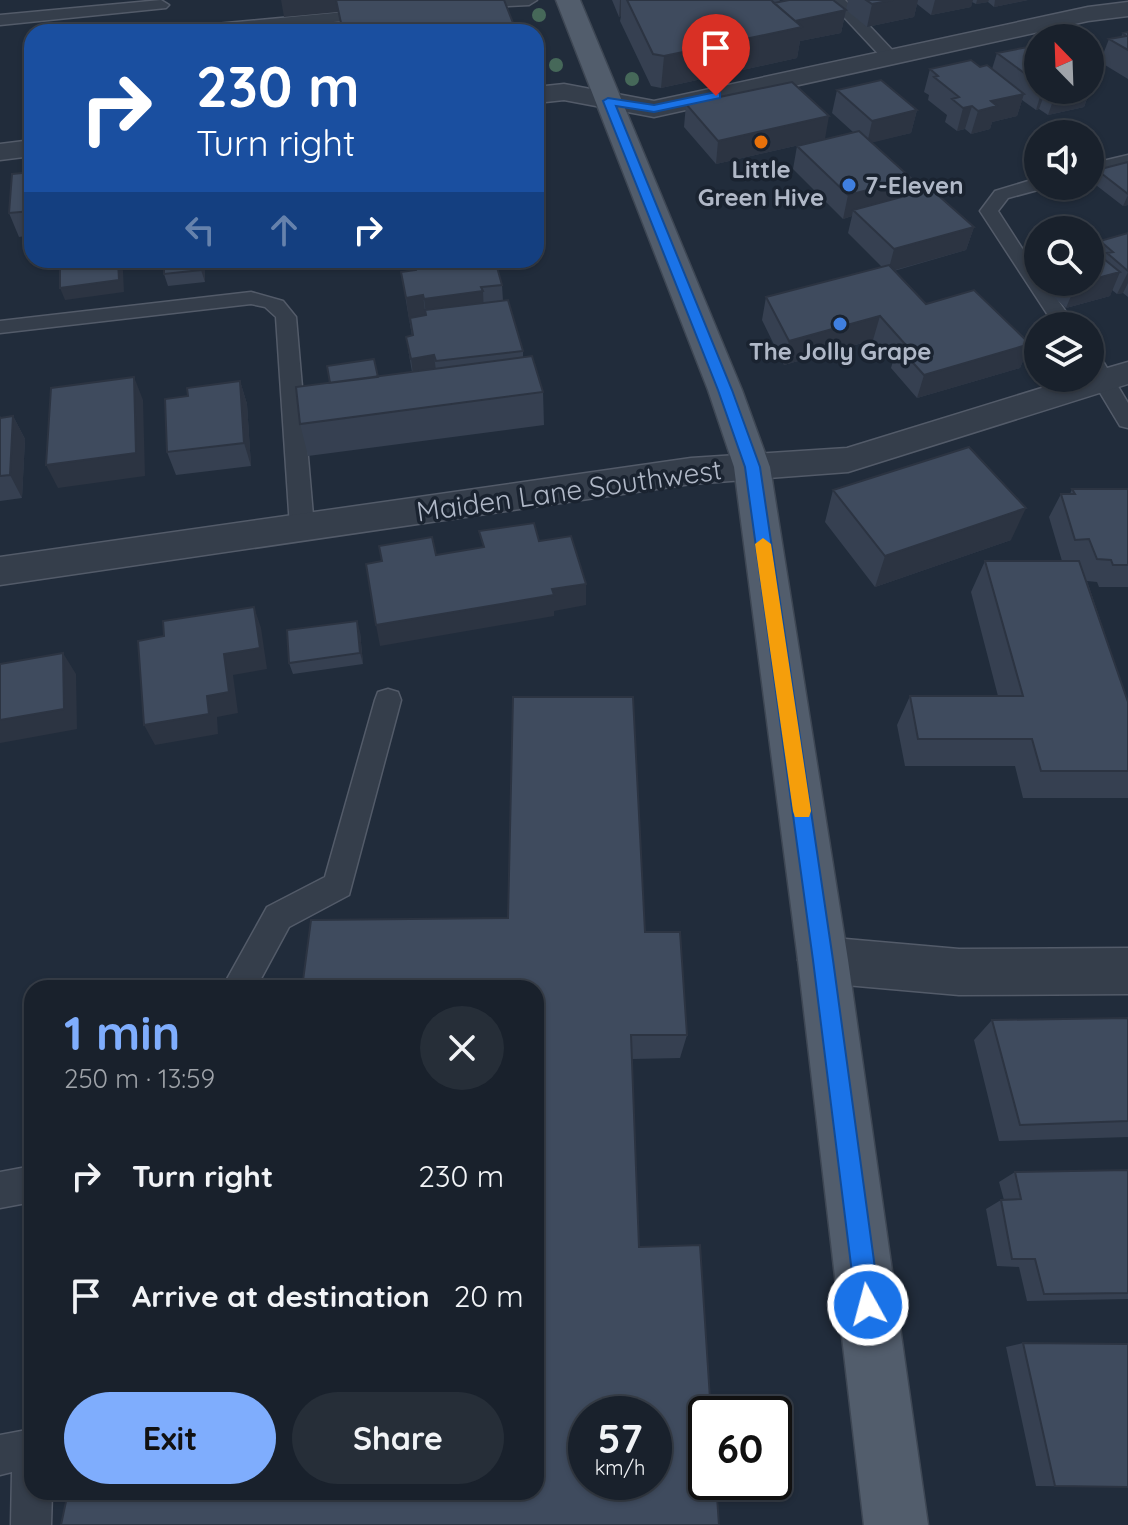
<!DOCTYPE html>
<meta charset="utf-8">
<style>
body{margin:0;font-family:Quicksand,sans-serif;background:#262e38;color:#f1f3f6;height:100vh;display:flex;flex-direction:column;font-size:30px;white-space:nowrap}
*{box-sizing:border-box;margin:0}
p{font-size:26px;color:#9fa3a9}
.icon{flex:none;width:44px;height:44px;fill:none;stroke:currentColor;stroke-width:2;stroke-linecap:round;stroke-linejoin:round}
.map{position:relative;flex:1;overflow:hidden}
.drawer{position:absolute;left:24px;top:980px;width:520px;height:520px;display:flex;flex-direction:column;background:#19212c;border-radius:24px;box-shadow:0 2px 6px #0004,0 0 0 2px #373e48}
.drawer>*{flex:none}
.guide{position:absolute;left:24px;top:24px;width:520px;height:244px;border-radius:24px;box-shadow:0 2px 6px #0004,0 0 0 2px #373e48;background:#1a4fa0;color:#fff;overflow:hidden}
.needle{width:52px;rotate:337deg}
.controls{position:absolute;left:1024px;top:24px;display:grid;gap:16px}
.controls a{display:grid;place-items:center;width:80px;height:80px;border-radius:50%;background:#19212c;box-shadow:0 2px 6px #0004,0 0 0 2px #373e48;font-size:40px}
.speed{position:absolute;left:568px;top:1396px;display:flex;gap:16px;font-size:40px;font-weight:700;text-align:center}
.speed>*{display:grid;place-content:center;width:104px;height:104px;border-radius:50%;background:#19212c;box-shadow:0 2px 6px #0004,0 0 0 2px #373e48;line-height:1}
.speed small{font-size:20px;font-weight:400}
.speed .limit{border:4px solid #111;border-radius:12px;background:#fff;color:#111}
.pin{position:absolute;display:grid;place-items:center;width:68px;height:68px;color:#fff;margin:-82px -34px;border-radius:50% 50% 50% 0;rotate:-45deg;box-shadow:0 0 8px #0007}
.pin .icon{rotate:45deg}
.me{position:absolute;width:88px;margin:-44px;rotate:353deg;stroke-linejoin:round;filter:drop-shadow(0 0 6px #0008)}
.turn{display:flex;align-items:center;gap:28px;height:168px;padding:0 40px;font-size:36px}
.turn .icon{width:104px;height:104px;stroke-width:2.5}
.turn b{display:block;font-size:56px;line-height:68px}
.lanes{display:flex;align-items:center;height:76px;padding:0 40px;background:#0003;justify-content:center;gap:40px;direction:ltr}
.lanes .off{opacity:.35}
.round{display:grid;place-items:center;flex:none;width:84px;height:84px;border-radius:42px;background:#262e38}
.overview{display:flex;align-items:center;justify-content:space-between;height:136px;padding:0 40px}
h1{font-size:48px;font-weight:700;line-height:60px;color:#7fadfd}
.cta{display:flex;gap:16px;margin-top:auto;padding:16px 40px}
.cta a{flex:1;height:92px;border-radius:48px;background:#7fadfd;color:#111;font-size:32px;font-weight:700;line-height:92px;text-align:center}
.cta a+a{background:#262e38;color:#f1f3f6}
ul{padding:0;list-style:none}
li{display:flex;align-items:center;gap:24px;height:120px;padding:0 40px}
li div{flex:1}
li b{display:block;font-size:30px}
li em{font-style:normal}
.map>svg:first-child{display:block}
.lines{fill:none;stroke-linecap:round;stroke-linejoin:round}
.service-casing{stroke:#535b69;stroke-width:3}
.minor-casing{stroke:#535b69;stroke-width:3}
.primary-casing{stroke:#3e4754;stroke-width:3}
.service{fill:#353e4b;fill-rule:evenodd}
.minor{fill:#353e4b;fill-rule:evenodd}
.primary{fill:#525d6c;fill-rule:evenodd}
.tree{fill:#466859}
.wall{fill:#364051}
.shaded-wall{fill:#2c3442}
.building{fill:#3f4b5e;stroke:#2c3442;stroke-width:2;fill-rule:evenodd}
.route{fill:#1a73e8;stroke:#114b97;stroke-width:2}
.slow{fill:#f59e0b}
.food-dot{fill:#e8710a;stroke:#1a2330;stroke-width:3}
.shop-dot{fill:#3f7fe0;stroke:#1a2330;stroke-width:3}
.labels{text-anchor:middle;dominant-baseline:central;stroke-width:7;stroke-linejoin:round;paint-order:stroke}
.far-poi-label{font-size:24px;font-weight:bold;fill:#b0b8c7;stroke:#1a2330}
.street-label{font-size:28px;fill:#b0b8c7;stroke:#1a2330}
</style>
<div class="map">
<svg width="1128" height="1525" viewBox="0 0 1128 1525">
<rect width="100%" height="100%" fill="#212c3b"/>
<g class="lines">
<!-- service casing -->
<g class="service-casing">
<path id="service" d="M161,0L169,5L166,8L0,25V15Z
M470,0H537L529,5L465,8L462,5Z
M828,0H845L896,54V60H884Z
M377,9L385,14L383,17L235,32H176L184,27Z
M1128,155V165L1090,175V164Z
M1038,178V186L1045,188L1008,198L998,211L1038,273V282H1045L1076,326H1055L980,211L995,191Z
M251,292L283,301L296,317L314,527L311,533L302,536L293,533L290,527L276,317L265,307L251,304L0,333V321Z
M1090,351L1098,353L1128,403V428L1120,426L1090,376Z
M388,689L398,692L401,700L349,895L289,927L256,988H222L267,907L325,877L375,700L378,692Z
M32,1166V1202L0,1208V1172Z
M32,1429V1492H52L51,1525H11L12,1472L0,1475V1435Z"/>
</g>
<!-- minor casing -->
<g class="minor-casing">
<path id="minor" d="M1128,2V16L1088,21L654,117L564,100L536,103V87L564,84L654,101L1088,7Z
M32,140V156L0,160V144Z
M1128,362V384L848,472L691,484L0,585V557L691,458L847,448L1074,378H1090V373Z
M823,937L959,949L1128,948V994L959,995L823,983L806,976L798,960L806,944Z"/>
</g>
<!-- primary casing -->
<g class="primary-casing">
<path id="primary" d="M556,0H580L742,390L770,467L848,960L928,1525H864L798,960L734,467L708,390Z"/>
</g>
<!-- service -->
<use href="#service" class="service"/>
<!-- minor -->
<use href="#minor" class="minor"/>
<!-- primary -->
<use href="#primary" class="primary"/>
</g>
<!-- trees -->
<g class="tree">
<circle cx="539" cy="15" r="7"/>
<circle cx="556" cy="65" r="7"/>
<circle cx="632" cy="79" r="7"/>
</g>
<!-- wall -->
<path class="wall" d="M612,0H780L779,2L846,10L841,33L800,41L797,58L661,88L651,86L620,21L621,16L619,17Z
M848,0H1028L994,7L988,2L976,4L972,2L971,7L931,15L917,4L914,17L867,27L846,10Z
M1128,32V79L1100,62L1109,39L1121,37L1123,33Z
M1038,45V90H1090L1084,107L1048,115L1039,109L1036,110L1022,100L1017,116L992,122L990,129L971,134L965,129L957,131L945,122L947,115L928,100L929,95L924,92L930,69L980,67L992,69L997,53Z
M837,90L917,110L911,133L872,142L908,195L974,227L966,250L894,271L926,304L1030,344L1020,368L917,398L891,368L893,361L873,340L784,365L762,320L766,297L882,267L848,233L852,216L843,219L793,169L797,146L804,144L716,164L684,127L686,104L825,139L853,132L832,113Z
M1128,162V205L1123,206L1092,182L1097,170Z
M32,172V235L19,237L9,213Z
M1128,233V297L1123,293L1117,294L1112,290L1110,296L1066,308L1042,286L1043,282H1090L1095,252L1100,241Z
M204,260L205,282L168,286L164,274Z
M380,260H495L502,285L503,301L523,351V357L543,392L544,425L308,456L300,424L378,377L412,372L406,337L412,336L401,272L416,270L415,264L381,267Z
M240,381L247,404L251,466L176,475L167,452L188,396Z
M0,416L1,418L13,416L25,439L22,498L0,501Z
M1072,489H1128V587H1099L1097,582L1087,581L1128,702V798H1023L1015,766H905L897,725L910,696H998L971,592L985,561H1062L1049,517L1061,494H1070Z
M833,490L1011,540L875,587L825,522Z
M360,632L363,664L293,674L289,663Z
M645,932L687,1035L680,1058L632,1059L639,1247L536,1492Z
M1128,1018V1137L999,1141L974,1040L992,1020Z
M1128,1170V1299L1027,1301L1019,1267L997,1266L986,1209L1001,1200H1004L999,1182L1015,1172Z
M1023,1343L1128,1487L1036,1486L1006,1347Z"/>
<!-- shaded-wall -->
<path class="shaded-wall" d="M281,0H336L338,12L284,17Z
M620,0H621V16L619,17Z
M893,0H918L914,17L867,27L872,4Z
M935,0H973L971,7L931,15Z
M977,0H989L988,2L976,4Z
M995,0H1028L994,7Z
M846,10L841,33L800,41L797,58L661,88L664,56L788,22Z
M515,28V32H475Z
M1042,90H1046L1039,109L1036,110Z
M1066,90H1090L1084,107L1048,115L1056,92Z
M1024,94L1017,116L992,122L990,129L971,134L978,111L991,101Z
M972,106L965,129L957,131L963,108Z
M917,110L911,133L867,144L872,121Z
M829,116L825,139L716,164L718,141Z
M912,179L906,202L853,210L852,216L843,219L848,195Z
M1128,195V205L1123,206Z
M974,227L966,250L888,272L894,249Z
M119,260L123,271L124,292L65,300L60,288Z
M201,260H204L205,282L201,270Z
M1120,272L1110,296L1066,308L1076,284L1090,282V280Z
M1128,272V283L1123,293L1117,294Z
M483,291L484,314L427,322L424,299Z
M423,295L426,319L409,321L406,298Z
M880,316L873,340L784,365L789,341Z
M1030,344L1020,368L917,398L924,375Z
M434,355L437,379L414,382L411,359Z
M134,377L143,400L145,476L58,488L46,465Z
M240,381L247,404L251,466L244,443Z
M13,416L25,439L22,498L10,475Z
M1026,508L1011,540L875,587L885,556Z
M586,584V605L554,611V616L380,646L376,625L552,589Z
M254,607L261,628L267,669L233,675L238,713L217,717L218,734L155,745L144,725L207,696L224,654Z
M357,621L360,632L363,664L360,653Z
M63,653L76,674L77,729L0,743V720Z"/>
<!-- building -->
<path class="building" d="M336,0H504L515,28L475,32H343Z
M627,0H771L802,27L664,56L653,54Z
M789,0H833L846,10L795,21L774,3Z
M866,0H893L872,4Z
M1128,32V50L1109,39L1126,36L1123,33Z
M1038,45V83L997,53Z
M971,60L980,67L987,65L1024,94L991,101L997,106L978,111L972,106L963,108L952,99L959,97L934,77L938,76L930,69Z
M881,80L917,110L872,121L837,90Z
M792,82L829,116L718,141L686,104Z
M859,131L912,179L848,195L797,146Z
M1128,162V194L1097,170Z
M32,172V211L9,213L12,174Z
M931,189L974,227L894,249L853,210Z
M1128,233V271L1107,253L1113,252L1100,241Z
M1094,251L1120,272L1090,280V252Z
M107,260H118L119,280L60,288V266Z
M164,260H201V270L164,274Z
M415,260H495L502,285L481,287L483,291L424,299L423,295L406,298L401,272L416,270Z
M889,265L926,304L974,290L1030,344L924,375L897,345L905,344L880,316L789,341L766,297Z
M508,300L523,351L436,361L434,355L411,359L406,337L413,335L410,318L426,315L425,310Z
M532,356L543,392L300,424L296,387Z
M374,359L378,377L330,383L327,366Z
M134,377L136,453L46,465L51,388Z
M240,381L244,443L167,452L165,399L188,396L187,388Z
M13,416L10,475L0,476V418Z
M969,447L1026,508L885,556L833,490Z
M1072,489H1128V565H1113L1111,560L1097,559L1089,539L1075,540L1061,494H1075Z
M534,523L539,541L571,536L586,584L552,589L554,595L376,625L366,564L382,561L379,546L432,537L436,555L484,547L479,531Z
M985,561H1079L1128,702V771H1041L1032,739H918L910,696H1023Z
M254,607L260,648L224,654L229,692L207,696L209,714L144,725L138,641L164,636L163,621Z
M357,621L360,653L289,663L287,630Z
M63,653L64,709L0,720V664Z
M513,697H633L645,932H680L687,1035H631L639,1247L700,1245L711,1414H706V1482H716L719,1525H61L68,1492H536V988H302L311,920L508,918ZM586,1414H654V1482H586Z
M1128,1018V1121L1020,1125L992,1020Z
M1128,1170V1293L1044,1294L1035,1259H1012L1001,1200L1021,1199L1015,1172Z
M1023,1343L1128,1344V1487L1055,1486Z"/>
<!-- route -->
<path class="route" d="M716,92L720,93V98L654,112L616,106L732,390L760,467L833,960L880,1305L876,1314L868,1317L859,1314L856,1305L813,960L745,467L718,390L603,101L608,98L654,105Z"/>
<!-- slow -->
<path class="slow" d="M763,538L771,544L811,811L809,817H795L793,811L755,544Z"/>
<!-- markers -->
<circle class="food-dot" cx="761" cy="142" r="8"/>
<g class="shop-dot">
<circle cx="849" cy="185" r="8"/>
<circle cx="840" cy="324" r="8"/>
</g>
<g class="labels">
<!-- far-poi labels -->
<g class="far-poi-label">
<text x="761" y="169">Little<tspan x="761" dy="28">Green Hive</tspan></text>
<text x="865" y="185" text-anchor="start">7-Eleven</text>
<text x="840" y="351">The Jolly Grape</text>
</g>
<!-- street labels -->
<g class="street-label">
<text transform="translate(569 490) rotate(-8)">Maiden Lane Southwest</text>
</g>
</g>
</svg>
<div class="controls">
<a><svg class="needle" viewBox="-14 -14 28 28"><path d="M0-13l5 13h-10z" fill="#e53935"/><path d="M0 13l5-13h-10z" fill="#9fa3a9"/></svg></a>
<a><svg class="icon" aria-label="sound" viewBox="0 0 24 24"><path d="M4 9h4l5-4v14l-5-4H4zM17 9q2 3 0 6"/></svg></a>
<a><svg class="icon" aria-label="search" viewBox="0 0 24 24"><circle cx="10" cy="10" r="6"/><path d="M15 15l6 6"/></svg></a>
<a><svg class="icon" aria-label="layers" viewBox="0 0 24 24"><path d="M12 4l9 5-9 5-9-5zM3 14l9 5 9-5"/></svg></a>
</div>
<div class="speed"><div>57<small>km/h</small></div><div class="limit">60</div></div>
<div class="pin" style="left:716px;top:96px;background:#d93025"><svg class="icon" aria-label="arrive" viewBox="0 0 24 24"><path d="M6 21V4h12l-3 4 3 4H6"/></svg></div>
<svg class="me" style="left:868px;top:1305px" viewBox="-20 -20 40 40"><circle r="17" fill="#1a73e8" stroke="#fff" stroke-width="3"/><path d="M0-11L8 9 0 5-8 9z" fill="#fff"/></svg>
<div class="guide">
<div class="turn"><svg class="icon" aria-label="right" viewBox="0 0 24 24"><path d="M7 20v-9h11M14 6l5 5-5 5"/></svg><div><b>230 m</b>Turn right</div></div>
<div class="lanes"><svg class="icon off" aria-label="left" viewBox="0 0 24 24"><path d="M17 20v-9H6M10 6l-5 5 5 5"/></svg><svg class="icon off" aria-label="ahead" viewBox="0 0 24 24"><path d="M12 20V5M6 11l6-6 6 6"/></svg><svg class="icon" aria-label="right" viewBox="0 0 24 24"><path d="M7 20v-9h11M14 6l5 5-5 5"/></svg></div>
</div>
<section class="drawer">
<div class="overview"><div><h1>1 min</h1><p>250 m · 13:59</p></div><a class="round"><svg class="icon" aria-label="close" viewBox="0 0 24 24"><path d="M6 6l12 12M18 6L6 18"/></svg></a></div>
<ul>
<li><svg class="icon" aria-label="right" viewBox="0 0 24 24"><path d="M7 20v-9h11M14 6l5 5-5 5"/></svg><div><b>Turn right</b></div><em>230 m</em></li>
<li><svg class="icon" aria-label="arrive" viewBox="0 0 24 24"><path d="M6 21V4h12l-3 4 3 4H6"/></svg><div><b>Arrive at destination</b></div><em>20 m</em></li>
</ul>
<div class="cta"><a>Exit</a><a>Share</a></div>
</section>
</div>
